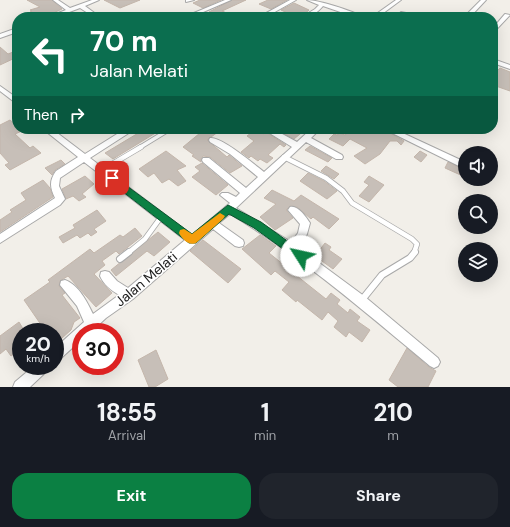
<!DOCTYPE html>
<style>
body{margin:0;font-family:"DM Sans",sans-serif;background:#20242c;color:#f1f3f6;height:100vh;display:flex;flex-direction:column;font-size:15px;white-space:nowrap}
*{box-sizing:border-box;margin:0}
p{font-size:13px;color:#9ea1a6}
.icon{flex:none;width:22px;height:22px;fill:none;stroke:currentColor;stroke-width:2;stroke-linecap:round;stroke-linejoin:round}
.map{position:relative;height:387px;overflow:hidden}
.drawer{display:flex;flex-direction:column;background:#171b24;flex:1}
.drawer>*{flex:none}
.hud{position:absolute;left:12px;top:12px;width:486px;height:122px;border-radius:16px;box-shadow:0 4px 16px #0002;background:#0b6e4f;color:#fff;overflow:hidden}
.fabs{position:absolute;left:458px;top:146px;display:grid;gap:8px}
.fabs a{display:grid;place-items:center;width:40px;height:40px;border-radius:50%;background:#171b24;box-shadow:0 4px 16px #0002;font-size:20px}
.speed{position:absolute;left:12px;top:323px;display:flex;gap:8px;font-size:20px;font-weight:700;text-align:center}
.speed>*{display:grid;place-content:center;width:52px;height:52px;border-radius:50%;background:#171b24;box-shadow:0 4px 16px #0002;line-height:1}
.speed small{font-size:10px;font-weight:400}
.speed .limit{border:6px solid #d22;background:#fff;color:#111}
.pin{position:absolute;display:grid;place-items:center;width:34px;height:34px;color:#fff;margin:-17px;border-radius:8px;box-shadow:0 2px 6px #0006}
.me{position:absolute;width:44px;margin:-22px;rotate:305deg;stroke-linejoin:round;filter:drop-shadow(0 0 3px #0008)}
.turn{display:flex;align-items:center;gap:14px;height:84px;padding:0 12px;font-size:18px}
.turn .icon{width:52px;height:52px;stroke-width:2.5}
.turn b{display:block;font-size:28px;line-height:34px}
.then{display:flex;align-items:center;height:38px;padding:0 12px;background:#0003;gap:8px;font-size:15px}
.eta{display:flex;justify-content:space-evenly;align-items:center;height:68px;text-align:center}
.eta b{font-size:24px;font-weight:700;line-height:28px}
.action{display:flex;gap:8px;margin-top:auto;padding:8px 12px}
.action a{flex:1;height:46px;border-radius:16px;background:#0b8043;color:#fff;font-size:16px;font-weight:700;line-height:46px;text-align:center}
.action a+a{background:#20242c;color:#f1f3f6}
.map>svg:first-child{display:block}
.building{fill:#c7bfb8;stroke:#c4b6ab}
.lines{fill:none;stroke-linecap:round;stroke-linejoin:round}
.service-far2-casing{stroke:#a9a9a9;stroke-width:5}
.service-far1-casing{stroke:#a9a9a9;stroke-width:6}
.service-casing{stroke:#a9a9a9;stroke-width:8}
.minor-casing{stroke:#a9a9a9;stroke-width:2}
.service-far2{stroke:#fff;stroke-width:3.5}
.service-far1{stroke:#fff;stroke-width:4.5}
.service{stroke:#fff;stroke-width:6}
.minor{fill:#fff;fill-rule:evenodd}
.route{fill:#0b8043;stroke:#07532c}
.slow{fill:#f59e0b}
.labels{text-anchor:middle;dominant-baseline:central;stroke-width:3;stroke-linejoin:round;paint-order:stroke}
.street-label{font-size:14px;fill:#222;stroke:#fff}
</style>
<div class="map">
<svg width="510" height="387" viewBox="0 0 510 387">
<rect width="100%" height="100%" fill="#f2efe9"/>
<!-- building -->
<path class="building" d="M27,0H52L62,9L45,17H38L30,12L32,11L30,10L40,7Z
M104,0H140L120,8Z
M200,0H221L203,8L193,3Z
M232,0H246L222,11L236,17H221L209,12Z
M268,0H287L271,9L259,4Z
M294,3L309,10L301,17H296L281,10Z
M0,47L8,54L13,52L17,54V57L0,65Z
M500,68L510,72V91L493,85V70L497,71Z
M10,120L17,126V129L22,131L15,134L30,148L33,146L41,153L10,170L5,165L9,163L0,153V125Z
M145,129H162L113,159L105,153Z
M193,129H222L207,140L227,157L229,155L242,166L230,173L210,157L203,156L201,159V162L192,156L194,155L183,147L200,133Z
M256,129L264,134L266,132L286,145L284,147L280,144L268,155L273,158L267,163L260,159L258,161L251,156L249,158L241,152L254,141L247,136Z
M276,129H306L294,139Z
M352,129H383L404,141L401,145L397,141H390L380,154L365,164L354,156L367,148L350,139L343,146L329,139L334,134L337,135L340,133L345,135Z
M310,146L332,158L328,162L305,150Z
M166,151L186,166L177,170L186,181L178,186L169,179L162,183L154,173L148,177L139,169Z
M420,151L427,155L421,162L414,157Z
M61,160L65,164L55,170L52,175L45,168Z
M448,162L465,170V177L445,168Z
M202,163L228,185L216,195L192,177L200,171L195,167Z
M326,166L339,174L334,179L321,171Z
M308,173L324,181L337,191L327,199L300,181Z
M85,176L94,184L82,194L86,197L79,201L73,196L66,199L62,189Z
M369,176L384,185L369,202L359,196L369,185L364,182Z
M43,180L50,188L53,197L0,232V220L12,212L10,210L26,200L21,193Z
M272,190L294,201L301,195L339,219L329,229L313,217L311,219L297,207L290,206L286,210L293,218L275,230L260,217L276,204L264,198Z
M97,210L106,221L94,229L97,232L91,236L88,233L80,238L77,235L63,243L59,237L75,228L73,225Z
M135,228L142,236L119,254L116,251L102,261L105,265L94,274L112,293L96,307L68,276L60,281L59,286L65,293L62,295L80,318L74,322L71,330L62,338L55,340V332H46L24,300L50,282L48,280L90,249L94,253L120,235L123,237Z
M158,232L170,242L154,256L147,251L116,276L111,270Z
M260,235L276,246L269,253L284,265L288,262L292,266L290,268L293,271L292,272L326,299L331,293L340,300L337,304L348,313L350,309L360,317L357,321L370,330L362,342L349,332L346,337L334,327L338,321L328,312L322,320L297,300L296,302L282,290L289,282L275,271L271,275L242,249Z
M203,240L241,269L228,283L190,251Z
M325,243L331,247L329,250L342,259L333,269L315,256Z
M19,322L25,332H21V349L11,356L6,349L0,354V336Z
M407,348L429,367L436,371L428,387H398L389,380Z
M156,350L168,379L155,387H149L138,360Z"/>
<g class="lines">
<!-- service-far2 casing -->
<g class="service-far2-casing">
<path id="service-far2" d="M139,148L170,129"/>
</g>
<!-- service-far1 casing -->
<g class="service-far1-casing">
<path id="service-far1" d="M284,157L326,178L343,191L352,203L412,239L417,244L414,253
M102,170L141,147
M128,253L145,239L161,217"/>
</g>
<!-- service casing -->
<g class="service-casing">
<path id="service" d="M120,259L129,252
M361,301L382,275L410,258L415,252"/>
</g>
<!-- minor casing -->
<g class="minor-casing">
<path id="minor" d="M53,0H58L70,8L92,0H99L85,6L100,17H94L80,8L56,17H48L66,10Z
M186,0H194L186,2Z
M225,0H231L194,16L189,15Z
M290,0H296L266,17H259Z
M307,0C318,0 353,11 363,17H355L323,6C317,13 311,17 302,17L315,9L319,5Z
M396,0H401L378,17H372Z
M481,0H486L470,17H464Z
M401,12L406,13L402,17H396Z
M505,14L510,15L493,33V28Z
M17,28V32L0,38V34Z
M493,59L510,65V69L493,63Z
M0,86L17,98V104L0,91Z
M43,129H52L85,154L125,129H135L90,158L192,235L230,203L220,195L222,193H228L236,197L240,193L203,162L202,160L203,158H209L246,188L258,177L230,154L210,142L209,140L210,138C221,136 254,164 264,172L292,147L263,129H273L297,142L311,129H320L311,138L342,155L343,157L342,159H336L306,142L236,208L291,242L298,233L300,224L288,210L290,207C298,205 306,217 310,223L307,234L299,248L364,296L438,358L440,362L438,366L434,368L430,366C365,312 302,257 230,214L219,223L243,240L244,243L243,246L239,247L235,246L213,229L133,299L106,318L91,332H81V340L59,360L55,362V348L84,322L77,306L60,285L61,281L65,280C79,285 87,302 93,314L119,295C111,290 104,285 100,276L101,272L105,271L109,272L117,281L128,288L185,240L84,162L60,178L59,186L65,199L60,205L0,243V234L55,198C50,187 49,181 56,171L78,157Z
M384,129H394L465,162V169Z
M34,366H50L48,370L30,387H13L15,382Z"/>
</g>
<!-- service-far2 -->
<use href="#service-far2" class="service-far2"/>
<!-- service-far1 -->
<use href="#service-far1" class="service-far1"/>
<!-- service -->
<use href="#service" class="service"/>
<!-- minor -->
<use href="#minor" class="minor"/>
</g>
<!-- route -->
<path class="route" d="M112,175L192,234L228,205L261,222L304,253L306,256L304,259L301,260L297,259L254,228L229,214L196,243H189L109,181V176Z"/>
<!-- slow -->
<path class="slow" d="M220,213L225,216L223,219L196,243C189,246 182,239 179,233L180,230L184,229L192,234Z"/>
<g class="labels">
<!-- street labels -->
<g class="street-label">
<text transform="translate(146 279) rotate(-40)">Jalan Melati</text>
</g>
</g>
</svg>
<div class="fabs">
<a><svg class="icon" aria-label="sound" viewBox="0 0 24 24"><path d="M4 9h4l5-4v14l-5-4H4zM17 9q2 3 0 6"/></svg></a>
<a><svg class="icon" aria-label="search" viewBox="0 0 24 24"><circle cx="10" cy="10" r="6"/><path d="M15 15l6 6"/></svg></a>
<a><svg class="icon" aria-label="layers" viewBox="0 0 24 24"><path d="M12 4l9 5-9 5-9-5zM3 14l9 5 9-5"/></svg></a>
</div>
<div class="speed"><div>20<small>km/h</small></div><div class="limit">30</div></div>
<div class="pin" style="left:112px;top:178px;background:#d93025"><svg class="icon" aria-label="arrive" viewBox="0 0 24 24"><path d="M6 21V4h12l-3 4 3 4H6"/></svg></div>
<svg class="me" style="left:301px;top:256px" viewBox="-20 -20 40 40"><circle r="19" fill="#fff"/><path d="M0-13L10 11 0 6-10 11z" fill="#0b8043"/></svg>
<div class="hud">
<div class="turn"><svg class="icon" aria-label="left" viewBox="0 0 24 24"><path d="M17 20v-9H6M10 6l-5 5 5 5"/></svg><div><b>70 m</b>Jalan Melati</div></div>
<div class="then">Then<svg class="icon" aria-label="right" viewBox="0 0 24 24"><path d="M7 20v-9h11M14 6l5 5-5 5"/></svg></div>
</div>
</div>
<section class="drawer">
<div class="eta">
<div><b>18:55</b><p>Arrival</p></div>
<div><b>1</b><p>min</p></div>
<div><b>210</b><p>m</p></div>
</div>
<div class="action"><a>Exit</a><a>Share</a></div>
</section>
